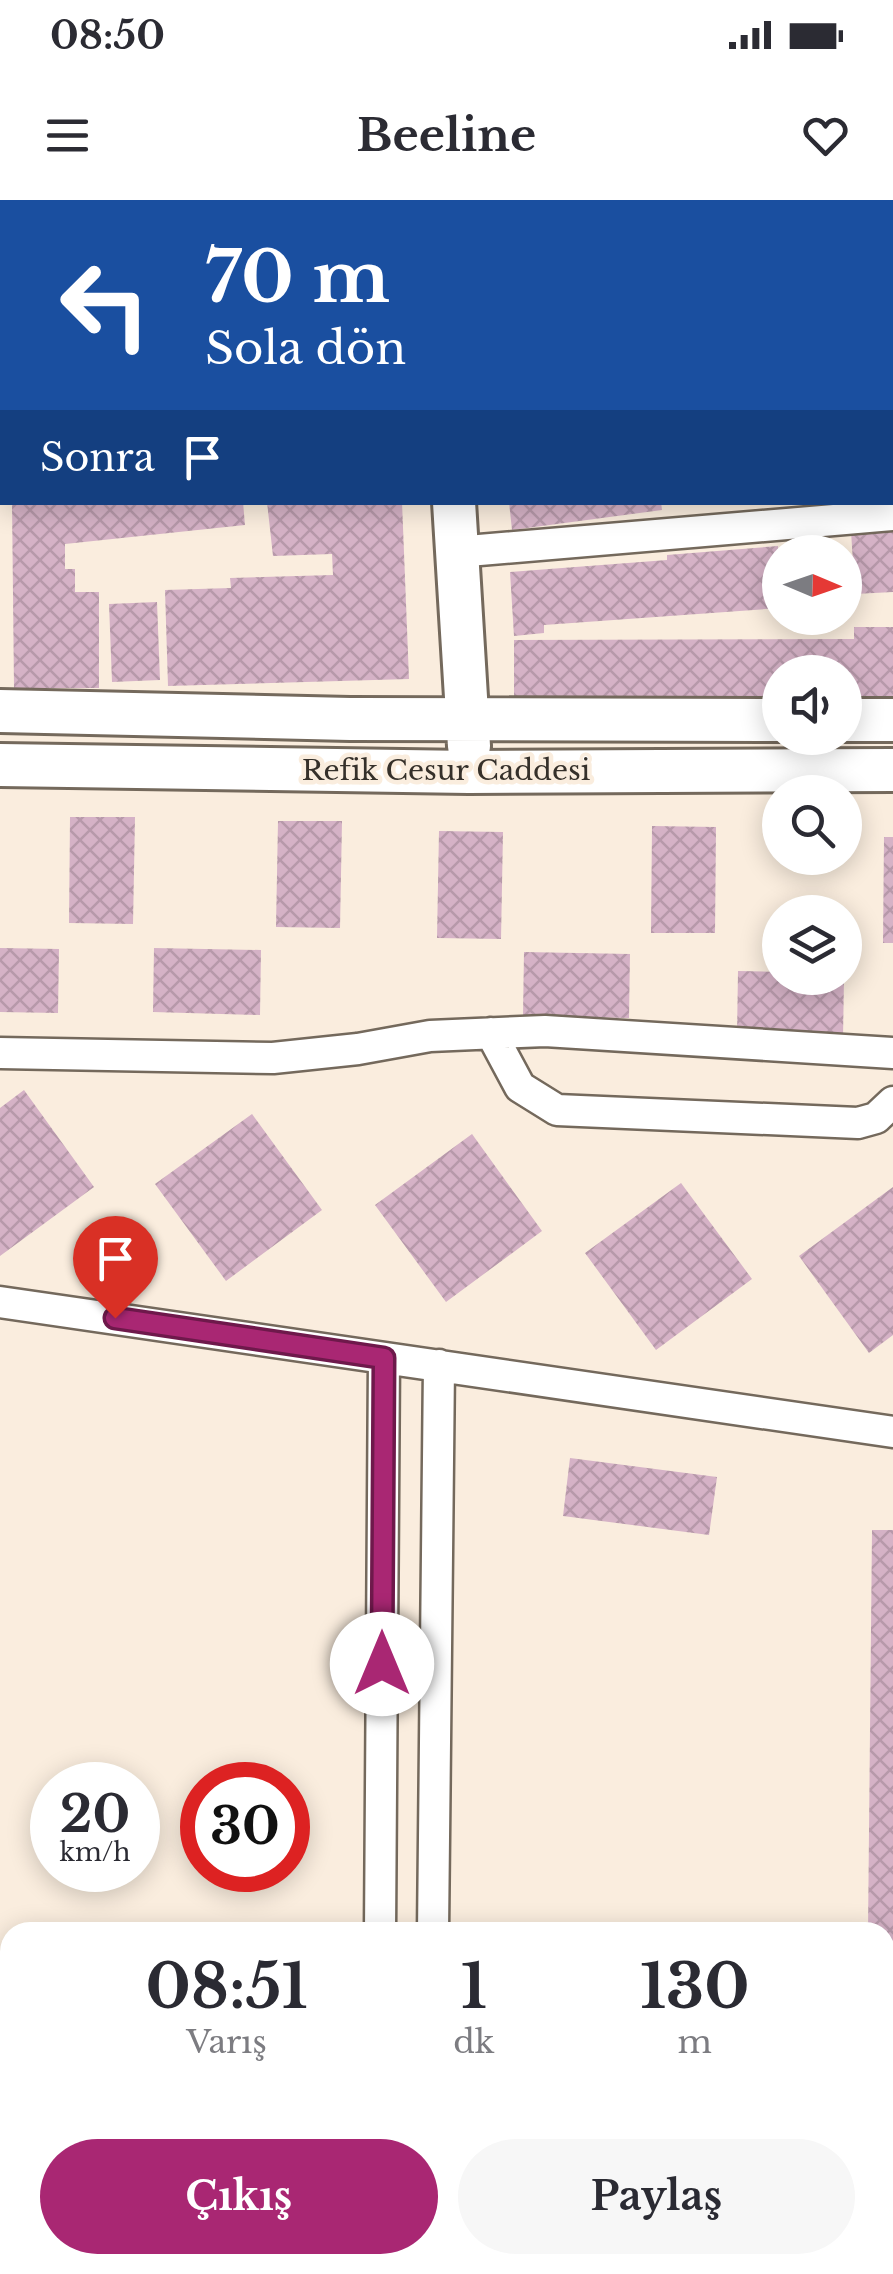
<!DOCTYPE html>
<html lang="tr">
<meta charset="utf-8">
<style>
body{margin:0;font-family:"Libre Baskerville",serif;background:#f7f7f7;color:#2b2b33;height:100vh;display:flex;flex-direction:column;font-size:38px;white-space:nowrap}
*{box-sizing:border-box;margin:0}
p{font-size:32px;color:#7c7c81}
.icon{flex:none;width:55px;height:55px;fill:none;stroke:currentColor;stroke-width:2;stroke-linecap:round;stroke-linejoin:round}
.map{position:relative;flex:1;overflow:hidden}
.details{position:absolute;left:0px;top:1722px;width:895px;height:352px;display:flex;flex-direction:column;background:#fff;border-radius:30px 30px 0 0;box-shadow:0 5px 25px #0003}
.details>*{flex:none}
.banner{position:absolute;left:0px;top:0px;width:895px;height:305px;box-shadow:0 5px 25px #0003;background:#1a4fa0;color:#fff;overflow:hidden}
.needle{width:65px;rotate:92deg}
.tools{position:absolute;left:762px;top:335px;display:grid;gap:20px}
.tools a{display:grid;place-items:center;width:100px;height:100px;border-radius:50%;background:#fff;box-shadow:0 5px 25px #0003;font-size:50px}
.speed{position:absolute;left:30px;top:1562px;display:flex;gap:20px;font-size:50px;font-weight:700;text-align:center}
.speed>*{display:grid;place-content:center;width:130px;height:130px;border-radius:50%;background:#fff;box-shadow:0 5px 25px #0003;line-height:1}
.speed small{font-size:25px;font-weight:400}
.speed .limit{border:15px solid #d22;background:#fff;color:#111}
.pin{position:absolute;display:grid;place-items:center;width:85px;height:85px;color:#fff;margin:-102px -42px;border-radius:50% 50% 50% 0;rotate:-45deg;box-shadow:0 0 10px #0007}
.pin .icon{rotate:45deg}
.me{position:absolute;width:110px;margin:-55px;rotate:0deg;stroke-linejoin:round;filter:drop-shadow(0 0 8px #0008)}
.turn{display:flex;align-items:center;gap:35px;height:210px;padding:0 40px;font-size:45px}
.turn .icon{width:130px;height:130px;stroke-width:2.5}
.turn b{display:block;font-size:70px;line-height:85px}
.then{display:flex;align-items:center;height:95px;padding:0 40px;background:#0003;gap:20px;font-size:38px}
.eta{display:flex;justify-content:space-evenly;align-items:center;height:170px;text-align:center}
.eta b{font-size:60px;font-weight:700;line-height:70px}
.button{display:flex;gap:20px;margin-top:auto;padding:20px 40px}
.button a{flex:1;height:115px;border-radius:60px;background:#a92773;color:#fff;font-size:40px;font-weight:700;line-height:115px;text-align:center}
.button a+a{background:#f7f7f7;color:#2b2b33}
.status{display:flex;justify-content:space-between;align-items:center;height:70px;padding:0 50px;background:#fff;direction:ltr}
.status svg{height:28px;fill:currentColor}
header{display:flex;justify-content:space-between;align-items:center;height:130px;padding:0 40px;background:#fff;font-size:45px;font-weight:700}
.map>svg:first-child{display:block}
.building{fill:url(#building-cross-hatch)}
.lines{fill:none;stroke-linecap:round;stroke-linejoin:round}
.street-casing{stroke:#74695c;stroke-width:35}
.secondary-casing{stroke:#74695c;stroke-width:48}
.street{stroke:#fff;stroke-width:30}
.secondary{stroke:#fff;stroke-width:42}
.route-casing{stroke:#6e194b;stroke-width:25}
.route{stroke:#a92773;stroke-width:18}
.labels{text-anchor:middle;dominant-baseline:central;stroke-width:9;stroke-linejoin:round;paint-order:stroke}
.street-label{font-size:28px;fill:#35302a;stroke:#faedde}
</style>
<div class="status"><b>08:50</b><svg viewBox="0 0 49 12"><path d="M0 12V9h3v3zM5 12V6h3v6zM10 12V3h3v9zM15 12V0h3v12zM26 1h20v11H26zM47 4h2v5h-2z"/></svg></div>
<header><svg class="icon" aria-label="menu" viewBox="0 0 24 24"><path d="M4 6h16M4 12h16M4 18h16"/></svg>Beeline<svg class="icon" aria-label="heart" viewBox="0 0 24 24"><path d="M12 20l-8-8c-3-5 5-10 8-4 3-6 11-1 8 4z"/></svg></header>
<div class="map">
<svg width="893" height="2074" viewBox="0 0 893 2074">
<defs>
<pattern id="building-cross-hatch" width="8" height="8" patternUnits="userSpaceOnUse" patternTransform="scale(2.5)"><rect width="8" height="8" fill="#d5b2c6"/><path d="M0 0l8 8M0 8l8-8" fill="none" stroke="#b799aa"/></pattern>
</defs>
<rect width="100%" height="100%" fill="#faedde"/>
<!-- building -->
<path class="building" d="M12,302H243L245,325L65,344V369H75V392H99V488H14Z
M267,302H402L409,479L168,486L165,390L231,388L230,378L333,375L332,354L273,356Z
M509,302H661L662,310L512,330Z
M893,329V392L855,394L851,331Z
M778,346L780,408L544,425V433L514,436L510,372L667,360V355Z
M157,402L160,480L112,482L109,404Z
M854,427H893V499H845V472H780V500L514,501V440L854,439Z
M70,617H135L133,724L69,723Z
M278,621H342L340,728L276,727Z
M652,626L716,627L715,733H651Z
M439,631L503,632L501,739L437,738Z
M884,637H893V743H883Z
M0,748L59,749L58,813L0,812Z
M154,748L261,750L260,815L153,812Z
M524,752L630,754L629,818L523,816Z
M738,771L780,772V778H844L843,838L737,836Z
M24,890L94,987L0,1056V908Z
M252,914L322,1010L226,1081L155,984Z
M472,934L542,1031L446,1102L375,1005Z
M681,983L752,1079L656,1150L585,1053Z
M893,987V1135L869,1153L799,1056Z
M570,1258L717,1277L709,1335L563,1316Z
M872,1330H893V1761H885V1732H868Z"/>
<g class="lines">
<!-- street casing -->
<g class="street-casing">
<path id="street" d="M739,0V2
M892,69L893,68
M0,106L2,155
M456,352L893,315
M491,833L520,887L557,910L858,923L876,918L893,902
M0,853L273,858L358,849L430,836L545,831L893,853
M0,1102L893,1232
M380,1732L384,1158
M433,1732L439,1165
M0,2012L10,2013
M381,2065L447,2074"/>
</g>
<!-- secondary casing -->
<g class="secondary-casing">
<path id="secondary" d="M437,0V2
M454,302L469,546
M0,511L350,519L780,520
M845,520H893
M0,565L469,572L893,570"/>
</g>
<!-- street -->
<use href="#street" class="street"/>
<!-- secondary -->
<use href="#secondary" class="secondary"/>
</g>
<g class="lines">
<!-- route casing -->
<g class="route-casing">
<path id="route" d="M115,1118L384,1158L382,1464"/>
</g>
<!-- route -->
<use href="#route" class="route"/>
</g>
<g class="labels">
<!-- street labels -->
<g class="street-label">
<text x="446" y="570">Refik Cesur Caddesi</text>
</g>
</g>
</svg>
<div class="tools">
<a><svg class="needle" viewBox="-14 -14 28 28"><path d="M0-13l5 13h-10z" fill="#e53935"/><path d="M0 13l5-13h-10z" fill="#7c7c81"/></svg></a>
<a><svg class="icon" aria-label="sound" viewBox="0 0 24 24"><path d="M4 9h4l5-4v14l-5-4H4zM17 9q2 3 0 6"/></svg></a>
<a><svg class="icon" aria-label="search" viewBox="0 0 24 24"><circle cx="10" cy="10" r="6"/><path d="M15 15l6 6"/></svg></a>
<a><svg class="icon" aria-label="layers" viewBox="0 0 24 24"><path d="M12 4l9 5-9 5-9-5zM3 14l9 5 9-5"/></svg></a>
</div>
<div class="speed"><div>20<small>km/h</small></div><div class="limit">30</div></div>
<div class="pin" style="left:115px;top:1118px;background:#d93025"><svg class="icon" aria-label="arrive" viewBox="0 0 24 24"><path d="M6 21V4h12l-3 4 3 4H6"/></svg></div>
<svg class="me" style="left:382px;top:1464px" viewBox="-20 -20 40 40"><circle r="19" fill="#fff"/><path d="M0-13L10 11 0 6-10 11z" fill="#a92773"/></svg>
<div class="banner">
<div class="turn"><svg class="icon" aria-label="left" viewBox="0 0 24 24"><path d="M17 20v-9H6M10 6l-5 5 5 5"/></svg><div><b>70 m</b>Sola dön</div></div>
<div class="then">Sonra<svg class="icon" aria-label="arrive" viewBox="0 0 24 24"><path d="M6 21V4h12l-3 4 3 4H6"/></svg></div>
</div>
<section class="details">
<div class="eta">
<div><b>08:51</b><p>Varış</p></div>
<div><b>1</b><p>dk</p></div>
<div><b>130</b><p>m</p></div>
</div>
<div class="button"><a>Çıkış</a><a>Paylaş</a></div>
</section>
</div>
